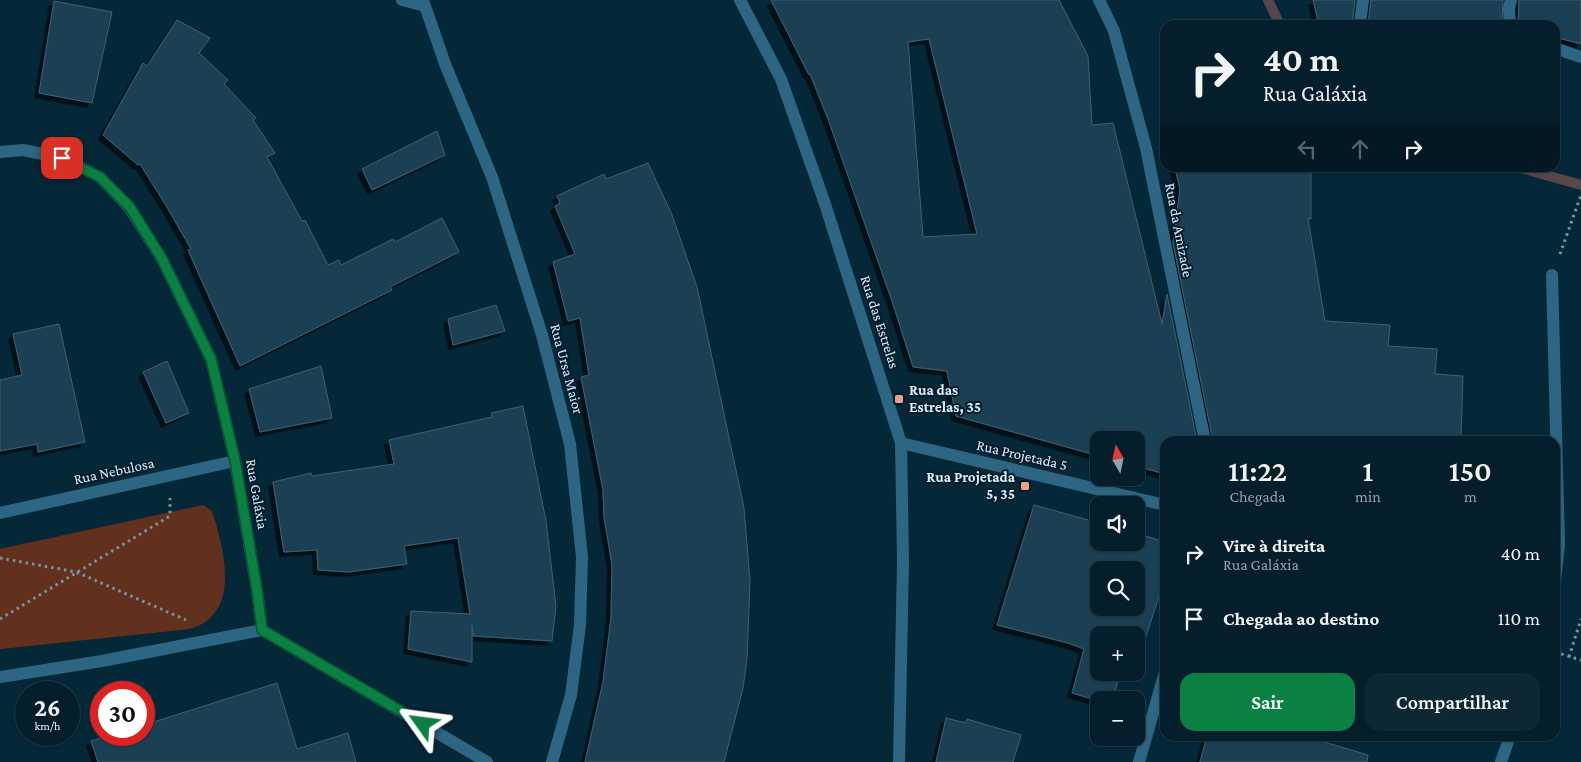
<!DOCTYPE html>
<html lang="pt">
<meta charset="utf-8">
<style>
body{margin:0;font-family:"Crimson Pro",serif;background:#0d2733;color:#f1f3f6;height:100vh;display:flex;flex-direction:column;font-size:19px;white-space:nowrap}
*{box-sizing:border-box;margin:0}
p{font-size:16px;color:#97a2a9}
.icon{flex:none;width:28px;height:28px;fill:none;stroke:currentColor;stroke-width:2;stroke-linecap:round;stroke-linejoin:round}
.map{position:relative;flex:1;overflow:hidden}
.panel{position:absolute;left:1160px;top:436px;width:400px;height:305px;display:flex;flex-direction:column;background:#041e2b;border-radius:15px;box-shadow:0 1px 4px #0004,0 0 0 1px #253c47}
.panel>*{flex:none}
.banner{position:absolute;left:1160px;top:20px;width:400px;height:152px;border-radius:15px;box-shadow:0 1px 4px #0004,0 0 0 1px #253c47;background:#041e2b;color:#f1f3f6;overflow:hidden}
.needle{width:32px;rotate:351deg}
.fabs{position:absolute;left:1090px;top:431px;display:grid;gap:10px}
.fabs a{display:grid;place-items:center;width:55px;height:55px;border-radius:10px;background:#041e2b;box-shadow:0 1px 4px #0004,0 0 0 1px #253c47;font-size:25px}
.speed{position:absolute;left:15px;top:681px;display:flex;gap:10px;font-size:25px;font-weight:700;text-align:center}
.speed>*{display:grid;place-content:center;width:65px;height:65px;border-radius:50%;background:#041e2b;box-shadow:0 1px 4px #0004,0 0 0 1px #253c47;line-height:1}
.speed small{font-size:12px;font-weight:400}
.speed .limit{border:8px solid #d22;background:#fff;color:#111}
.pin{position:absolute;display:grid;place-items:center;width:42px;height:42px;color:#fff;margin:-21px;border-radius:10px;box-shadow:0 2px 8px #0006}
.me{position:absolute;width:55px;margin:-28px;rotate:301deg;stroke-linejoin:round;filter:drop-shadow(0 0 4px #0008)}
.turn{display:flex;align-items:center;gap:18px;height:105px;padding:0 20px;font-size:22px}
.turn .icon{width:65px;height:65px;stroke-width:2.5}
.turn b{display:block;font-size:35px;line-height:42px}
.lanes{display:flex;align-items:center;height:48px;padding:0 20px;background:#0003;justify-content:center;gap:25px;direction:ltr}
.lanes .off{opacity:.35}
.eta{display:flex;justify-content:space-evenly;align-items:center;height:85px;text-align:center}
.eta b{font-size:30px;font-weight:600;line-height:35px}
.action{display:flex;gap:10px;margin-top:auto;padding:10px 20px}
.action a{flex:1;height:58px;border-radius:15px;background:#0b8043;color:#fff;font-size:20px;font-weight:600;line-height:58px;text-align:center}
.action a+a{background:#0d2733;color:#f1f3f6}
ul{padding:0;list-style:none}
li{display:flex;align-items:center;gap:15px;height:65px;padding:0 20px}
li div{flex:1}
li b{display:block;font-size:19px}
li em{font-style:normal}
.map>svg:first-child{display:block}
.green{fill:#61311d}
.lines{fill:none;stroke-linecap:round;stroke-linejoin:round}
.stream{stroke:#57474b;stroke-width:10}
.building{fill:#1f4052;stroke:#3e6073;fill-rule:evenodd;filter:url(#shadow)}
.path{stroke:#7a94a1;stroke-width:3;stroke-dasharray:2.5 4;stroke-linecap:butt}
.street{stroke:#2d6683;stroke-width:12}
.route-casing{stroke:#07532c;stroke-width:12}
.route{stroke:#0b8043;stroke-width:9}
.poi-dot{fill:#f2a080;stroke:#001e2e;stroke-width:2}
.labels{text-anchor:middle;dominant-baseline:central;stroke-width:4;stroke-linejoin:round;paint-order:stroke}
.street-label{font-size:15px;fill:#dceef9;stroke:#001e2e}
.poi-label{font-size:15px;font-weight:bold;fill:#dceef9;stroke:#001e2e;text-anchor:start}
</style>
<div class="map">
<svg width="1581" height="762" viewBox="0 0 1581 762">
<defs>
<filter id="shadow"><feDropShadow dx="-4.5" dy="4.5" stdDeviation="0" flood-color="#0009"/></filter>
</defs>
<rect width="100%" height="100%" fill="#052839"/>
<!-- green -->
<path class="green" d="M203,505L212,511C224,550 242,613 190,629L0,649V549Z"/>
<g class="lines">
<!-- stream -->
<path class="stream" d="M1268,0L1280,25
M1521,168L1581,185"/>
</g>
<!-- building -->
<path class="building" d="M771,0H1059L1088,56L1092,125L1113,123L1162,324L1167,294L1197,441H1165V474L1136,466V440H1099V456L956,416L947,371L913,367L893,304L828,119L810,74L809,75ZM929,39L977,234L923,237L908,42Z
M1313,0H1355L1352,25H1319Z
M1371,0H1503L1502,25H1368Z
M1519,0H1581V44L1555,37V25H1518Z
M54,1L112,12L92,103L39,93Z
M177,20L210,38L199,53L228,80L224,84L256,118L253,120L275,153L267,157L302,221L305,220L328,265L339,260L341,265L393,239L395,242L442,218L459,252L390,287L392,290L240,366L188,250L191,249L167,207L140,164L138,165L103,135L143,63L147,66Z
M437,131L445,155L372,190L362,169Z
M648,163L672,215L697,287L744,508L750,581L747,659L743,688L724,762H585L603,682L611,618L612,565L604,517L603,490L581,377L589,375L580,318L568,321L553,262L575,254L555,206L560,203L557,196L604,174L606,179Z
M1175,168H1311V219L1308,218L1325,321L1390,325L1388,346L1437,349L1435,374L1463,376L1461,437L1443,439V441H1213L1173,243L1180,189Z
M496,305L505,331L453,345L448,319Z
M59,324L85,442L38,452L37,444L0,451V380L22,375L13,334Z
M167,361L189,413L166,423L143,372Z
M321,366L332,418L260,432L249,389Z
M523,406L546,521L556,606L552,641L473,636L472,625V662L408,649L411,611L470,614L458,538L404,546L407,564L349,572L318,570L317,550L284,552L273,482L311,473L312,476L394,464L389,440L492,417L491,413Z
M1034,505L1099,523V542H1136V533L1165,542V578L1138,661H1136V635H1099V672H1120L1113,700L1099,701L1072,693L1084,649L1068,643L997,625ZM1099,570H1136V608H1099Z
M277,683L297,749L348,733L356,762H98L91,741L111,735H144V725Z
M946,718L966,723L967,719L1021,735L1013,762H936Z
M1207,736H1304L1368,755L1367,762H1200Z"/>
<g class="lines">
<!-- path -->
<path class="path" d="M1560,254L1581,195
M0,558L76,572L186,620
M0,619L170,516V498
M1555,652L1581,660
M1569,657L1581,619"/>
<!-- street -->
<path class="street" d="M402,0L425,6
M423,0L445,64L492,177L542,335L570,444L582,557L580,625L571,695L552,762
M740,0L781,79L825,204L901,443L903,562L899,762
M1099,0L1114,31L1146,148L1205,441
M1360,25L1363,0
M1510,25L1509,8L1511,0
M1555,48L1581,57
M0,152L23,150L63,158L100,177L129,207L162,259L211,359L235,461L257,590L262,630L102,661L0,677
M1552,275L1559,544L1555,583
M901,443L1165,505
M0,513L235,461
M262,630L487,762
M1139,762L1165,672
M1501,762L1510,736"/>
</g>
<g class="lines">
<!-- route casing -->
<g class="route-casing">
<path id="route" d="M62,158L100,177L130,207L162,259L211,359L235,460L257,590L262,630L423,724"/>
</g>
<!-- route -->
<use href="#route" class="route"/>
</g>
<!-- markers -->
<g class="poi-dot">
<rect x="894" y="394" width="10" height="10" rx="2.5"/>
<rect x="1020" y="481" width="10" height="10" rx="2.5"/>
</g>
<g class="labels">
<!-- street labels -->
<g class="street-label">
<text transform="translate(1179 230) rotate(79)">Rua da Amizade</text>
<text transform="translate(880 322) rotate(72)">Rua das Estrelas</text>
<text transform="translate(567 369) rotate(75)">Rua Ursa Maior</text>
<text transform="translate(1022 455) rotate(13)">Rua Projetada 5</text>
<text transform="translate(114 471) rotate(-12)">Rua Nebulosa</text>
<text transform="translate(257 494) rotate(80)">Rua Galáxia</text>
</g>
<!-- poi labels -->
<g class="poi-label">
<text x="909" y="390">Rua das<tspan x="909" dy="17">Estrelas, 35</tspan></text>
<text x="1015" y="477" text-anchor="end">Rua Projetada<tspan x="1015" dy="17">5, 35</tspan></text>
</g>
</g>
</svg>
<div class="fabs">
<a><svg class="needle" viewBox="-14 -14 28 28"><path d="M0-13l5 13h-10z" fill="#e53935"/><path d="M0 13l5-13h-10z" fill="#97a2a9"/></svg></a>
<a><svg class="icon" aria-label="sound" viewBox="0 0 24 24"><path d="M4 9h4l5-4v14l-5-4H4zM17 9q2 3 0 6"/></svg></a>
<a><svg class="icon" aria-label="search" viewBox="0 0 24 24"><circle cx="10" cy="10" r="6"/><path d="M15 15l6 6"/></svg></a>
<a>+</a>
<a>−</a>
</div>
<div class="speed"><div>26<small>km/h</small></div><div class="limit">30</div></div>
<div class="pin" style="left:62px;top:158px;background:#d93025"><svg class="icon" aria-label="arrive" viewBox="0 0 24 24"><path d="M6 21V4h12l-3 4 3 4H6"/></svg></div>
<svg class="me" style="left:423px;top:724px" viewBox="-20 -20 40 40"><path d="M0-17L14 15 0 8-14 15z" fill="#0b8043" stroke="#fff" stroke-width="4"/></svg>
<div class="banner">
<div class="turn"><svg class="icon" aria-label="right" viewBox="0 0 24 24"><path d="M7 20v-9h11M14 6l5 5-5 5"/></svg><div><b>40 m</b>Rua Galáxia</div></div>
<div class="lanes"><svg class="icon off" aria-label="left" viewBox="0 0 24 24"><path d="M17 20v-9H6M10 6l-5 5 5 5"/></svg><svg class="icon off" aria-label="ahead" viewBox="0 0 24 24"><path d="M12 20V5M6 11l6-6 6 6"/></svg><svg class="icon" aria-label="right" viewBox="0 0 24 24"><path d="M7 20v-9h11M14 6l5 5-5 5"/></svg></div>
</div>
<section class="panel">
<div class="eta">
<div><b>11:22</b><p>Chegada</p></div>
<div><b>1</b><p>min</p></div>
<div><b>150</b><p>m</p></div>
</div>
<ul>
<li><svg class="icon" aria-label="right" viewBox="0 0 24 24"><path d="M7 20v-9h11M14 6l5 5-5 5"/></svg><div><b>Vire à direita</b><p>Rua Galáxia</p></div><em>40 m</em></li>
<li><svg class="icon" aria-label="arrive" viewBox="0 0 24 24"><path d="M6 21V4h12l-3 4 3 4H6"/></svg><div><b>Chegada ao destino</b></div><em>110 m</em></li>
</ul>
<div class="action"><a>Sair</a><a>Compartilhar</a></div>
</section>
</div>
